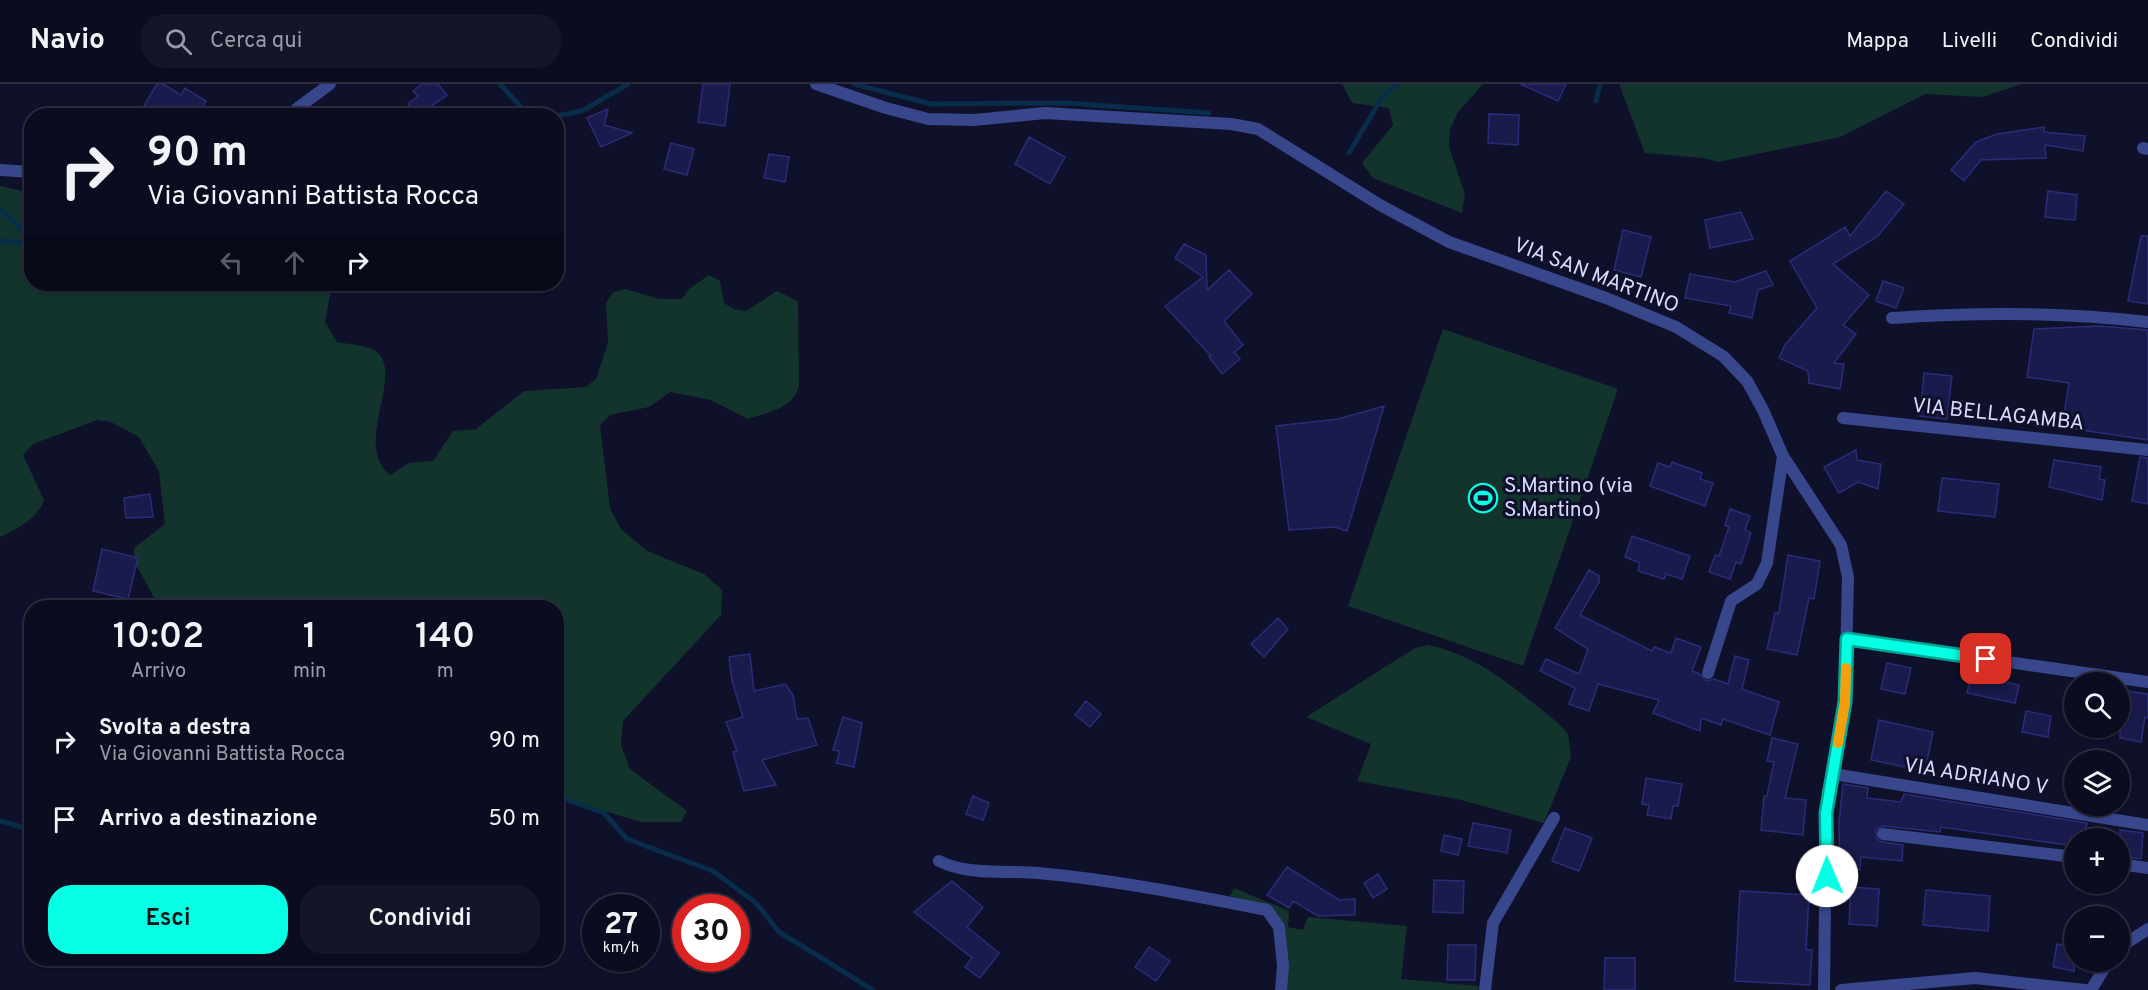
<!DOCTYPE html>
<html lang="it">
<meta charset="utf-8">
<style>
body{margin:0;font-family:Overpass,sans-serif;background:#141529;color:#f1f3f6;height:100vh;display:flex;flex-direction:column;font-size:22px;white-space:nowrap}
*{box-sizing:border-box;margin:0}
p{font-size:20px;color:#9a9ba5}
.icon{flex:none;width:33px;height:33px;fill:none;stroke:currentColor;stroke-width:2;stroke-linecap:round;stroke-linejoin:round}
.map{position:relative;flex:1;overflow:hidden}
.side{position:absolute;left:24px;top:516px;width:540px;height:366px;display:flex;flex-direction:column;background:#0b0c20;border-radius:24px;box-shadow:0 2px 4px #0004,0 0 0 2px #2b2c3e}
.side>*{flex:none}
.guide{position:absolute;left:24px;top:24px;width:540px;height:183px;border-radius:24px;box-shadow:0 2px 4px #0004,0 0 0 2px #2b2c3e;background:#0b0c20;color:#f1f3f6;overflow:hidden}
.fabs{position:absolute;left:2064px;top:588px;display:grid;gap:12px}
.fabs a{display:grid;place-items:center;width:66px;height:66px;border-radius:50%;background:#0b0c20;box-shadow:0 2px 4px #0004,0 0 0 2px #2b2c3e;font-size:30px}
.speed{position:absolute;left:582px;top:810px;display:flex;gap:12px;font-size:30px;font-weight:700;text-align:center}
.speed>*{display:grid;place-content:center;width:78px;height:78px;border-radius:50%;background:#0b0c20;box-shadow:0 2px 4px #0004,0 0 0 2px #2b2c3e;line-height:1}
.speed small{font-size:15px;font-weight:400}
.speed .limit{border:9px solid #d22;background:#fff;color:#111}
.pin{position:absolute;display:grid;place-items:center;width:51px;height:51px;color:#fff;margin:-26px;border-radius:12px;box-shadow:0 3px 9px #0006}
.me{position:absolute;width:66px;margin:-33px;rotate:359deg;stroke-linejoin:round;filter:drop-shadow(0 0 4px #0008)}
.turn{display:flex;align-items:center;gap:21px;height:126px;padding:0 24px;font-size:27px}
.turn .icon{width:78px;height:78px;stroke-width:2.5}
.turn b{display:block;font-size:42px;line-height:51px}
.lanes{display:flex;align-items:center;height:57px;padding:0 24px;background:#0003;justify-content:center;gap:30px;direction:ltr}
.lanes .off{opacity:.35}
.eta{display:flex;justify-content:space-evenly;align-items:center;height:102px;text-align:center}
.eta b{font-size:36px;font-weight:600;line-height:42px}
.primary-button{display:flex;gap:12px;margin-top:auto;padding:12px 24px}
.primary-button a{flex:1;height:69px;border-radius:24px;background:#04ffe4;color:#111;font-size:24px;font-weight:600;line-height:69px;text-align:center}
.primary-button a+a{background:#141529;color:#f1f3f6}
ul{padding:0;list-style:none}
li{display:flex;align-items:center;gap:18px;height:78px;padding:0 24px}
li div{flex:1}
li b{display:block;font-size:22px}
li em{font-style:normal}
header{display:flex;align-items:center;gap:36px;box-sizing:border-box;height:84px;padding:0 30px;background:#0b0c20;border-bottom:2px solid #2b2c3e}
header strong{font-size:28px}
nav{display:flex;gap:33px;margin-inline-start:auto;font-size:21px}
.search{width:420px;height:54px;background:#141529;display:flex;align-items:center;gap:15px;box-sizing:border-box;padding:0 21px;border-radius:24px;color:#9a9ba5;font-size:22px}
.map>svg:first-child{display:block}
.green{fill:#12342c}
.lines{fill:none;stroke-linecap:round;stroke-linejoin:round}
.stream{stroke:#082d4a;stroke-width:5}
.building{fill:#1a1a4c;stroke:#2b2c79;stroke-width:1.5}
.minor{stroke:#38468b;stroke-width:12}
.tertiary{stroke:#38468b;stroke-width:12}
.route-casing{stroke:#03a694;stroke-width:15}
.route{stroke:#04ffe4;stroke-width:10}
.slow{stroke:#f59e0b;stroke-width:10}
.labels{text-anchor:middle;dominant-baseline:central;stroke-width:6;stroke-linejoin:round;paint-order:stroke}
.street-label{font-size:21px;fill:#d8dbff;stroke:#0f102a}
.poi-label{font-size:21px;fill:#d8dbff;stroke:#0f102a;text-anchor:start}
</style>
<header>
<strong>Navio</strong>
<div class="search"><svg class="icon" aria-label="search" viewBox="0 0 24 24"><circle cx="10" cy="10" r="6"/><path d="M15 15l6 6"/></svg>Cerca qui</div>
<nav><a>Mappa</a><a>Livelli</a><a>Condividi</a></nav>
</header>
<div class="map">
<svg width="2148" height="906" viewBox="0 0 2148 906">
<rect width="100%" height="100%" fill="#0f102a"/>
<!-- green -->
<path class="green" d="M1342,0H1483L1458,28L1450,45L1449,63L1465,110L1462,129L1373,94L1362,79L1393,41L1389,24L1352,19Z
M1619,0H2022L1982,13L1925,10L1840,53L1718,78L1703,74L1645,69Z
M0,102L31,109L32,200H332L325,238L337,258C348,260 365,261 374,266C408,287 351,359 390,391L409,379L433,377L453,347L476,345L524,307L586,303L596,295L608,259L606,219L613,208L625,205L659,215H682L689,205L709,191L720,197L724,219L734,225L746,227L777,207L798,217L799,302C792,325 769,328 748,335L711,316L670,308L649,323L610,331L600,341L610,424L621,445L647,467L704,490L722,506L721,531L623,637L621,661L630,685L687,727L681,738H641L557,713L556,524L159,523L134,477V464L165,440L159,388L139,353L111,338L97,336L33,360L23,371L44,416C37,436 18,444 0,453Z
M1443,245L1618,305L1523,582L1348,522Z
M1428,561C1481,572 1518,607 1559,640L1568,650L1571,673L1544,739L1461,716L1357,697L1371,660L1306,633L1415,564Z
M1234,804L1289,827L1288,843L1303,846L1308,833L1407,842L1401,895L1479,902L1478,906H1283L1285,876L1264,821L1230,812Z"/>
<g class="lines">
<!-- stream -->
<path class="stream" d="M500,0L529,32
M854,0L931,20L1066,19L1209,29
M1596,17L1600,0
M556,32L582,27L628,0
M1349,69L1381,15L1396,0
M0,125L32,155
M0,157L32,160
M556,712L604,729L627,755L713,787L756,819L779,848L873,906
M0,737L32,746"/>
</g>
<!-- building -->
<path class="building" d="M157,0H163L181,11L185,4L206,17L197,32H153L142,25Z
M422,0H438L447,11L417,32L408,20L418,12L413,7Z
M703,0H730L725,42L698,38Z
M1520,0H1566L1558,17Z
M608,25L604,41L632,49L601,63L587,34Z
M1489,30L1519,31L1518,61L1488,59Z
M2044,43V48L2085,52L2083,67L2045,61L2046,74L1981,76L1964,97L1951,86L1976,58L1997,50Z
M1029,53L1065,73L1050,100L1015,80Z
M671,59L694,65L687,91L664,85Z
M769,70L789,73L785,98L764,94Z
M1886,107L1904,120L1878,152L1833,180L1869,211L1843,241L1856,250L1834,279L1844,280L1840,305L1809,299L1808,287L1779,274L1785,261L1817,224L1790,177L1845,143L1850,152Z
M2048,107L2077,111L2075,136L2045,133Z
M1741,128L1753,155L1710,164L1705,136Z
M1623,146L1651,153L1641,193L1614,186Z
M2141,152H2148V220L2128,217Z
M1184,160L1206,171L1207,206L1229,186L1252,210L1224,237L1243,261L1234,268L1240,275L1222,290L1209,273L1211,272L1165,222L1203,193L1175,174Z
M1766,187L1773,201L1758,206L1752,234L1729,229L1731,222L1685,214L1690,190L1735,198Z
M1883,197L1904,204L1896,224L1876,217Z
M2100,242L2148,246V356L2062,343L2069,299L2027,293L2034,245Z
M1924,289L1952,292L1947,335L1920,332Z
M1384,322L1347,447L1335,443L1289,446L1276,342L1338,335Z
M1856,366L1857,376L1881,380L1878,405L1858,398L1839,409L1824,383Z
M2140,373L2148,374V420L2132,417Z
M2054,376L2101,383L2099,395L2105,396L2102,416L2049,403Z
M1672,378L1702,389L1700,395L1713,399L1705,422L1650,402L1658,379L1670,383Z
M1942,394L1999,400L1995,433L1938,427Z
M150,410L153,433L126,434L124,414Z
M1730,425L1750,432L1745,446L1751,449L1741,480L1736,478L1730,495L1709,488L1715,471L1719,472L1729,443L1725,441Z
M1632,452L1690,472L1682,495L1666,490L1664,495L1638,487L1640,479L1625,473Z
M102,465L138,474L128,515L93,507Z
M1788,471L1820,477L1814,515L1809,514L1797,571L1767,565L1775,529H1779Z
M1589,486L1599,492V498L1580,531L1652,567L1654,563L1671,569L1676,554L1701,563L1692,587L1700,590L1706,597L1714,595L1728,600L1735,572L1749,576L1742,605L1779,618L1770,651L1723,635L1721,641L1701,634L1700,647L1653,629L1659,616L1598,600L1589,627L1569,620L1575,604L1540,587L1546,575L1579,590L1588,565L1555,544Z
M1278,534L1288,545L1264,573L1251,560Z
M750,570L754,607L785,600L793,611L797,635L808,634L817,661L762,676L776,701L744,707L733,668L737,667L726,638L743,633L732,597L729,573Z
M1887,579L1911,584L1905,610L1881,605Z
M1971,591L2019,601L2015,619L1967,609Z
M2120,606L2148,610V634L2145,633L2141,658L2120,654Z
M1086,617L1101,630L1090,643L1075,631Z
M2026,627L2051,632L2048,653L2022,648Z
M843,633L862,639L854,683L836,679L840,667L833,666Z
M1879,636L1933,648L1925,687L1871,676Z
M1772,654L1798,660L1785,714L1806,716L1803,751L1761,746L1764,712H1767L1774,678L1767,677Z
M1646,694L1682,700L1678,722H1673L1671,735L1647,731L1649,721L1642,720Z
M1843,700L1868,704L1867,714L1901,718L1904,710L2087,739L2084,754H2074V762L1941,743L1940,748L1883,742L1876,746V754L1882,758L1903,761L1902,777L1861,773L1860,786L1840,784L1839,739Z
M973,712L989,719L983,736L966,730Z
M1473,739L1511,746L1507,769L1468,762Z
M1565,744L1592,754L1579,787L1552,777Z
M2120,746L2143,749L2141,775L2120,772Z
M1444,751L1462,755L1458,771L1441,767Z
M1287,783L1339,816L1355,815V831L1318,832L1293,817L1289,824L1267,811Z
M1378,790L1387,805L1373,814L1364,799Z
M1434,796L1464,797L1463,829L1433,828Z
M952,797L983,823L967,843L999,869L980,894L965,883L972,874L914,828Z
M1851,803L1879,805L1877,842L1849,840Z
M1926,806L1990,812L1988,847L1923,841Z
M1740,807L1809,811L1806,866H1812L1810,901L1735,897Z
M2057,860L2074,863V887L2053,883Z
M1448,861H1476L1475,896H1447Z
M1149,863L1170,877L1156,897L1135,883Z
M1605,874H1635V906H1604Z"/>
<g class="lines">
<!-- minor -->
<path class="minor" d="M816,0L886,24L928,35L974,36L1045,29L1231,40L1258,45L1380,121L1449,158L1606,214L1676,243L1723,272L1747,297L1763,326L1783,372L1841,461L1848,493L1845,618L1826,729L1824,906
M287,32L330,0
M2143,64L2148,65
M0,86L32,88
M1892,234C1977,228 2063,228 2148,238
M1843,334L2148,366
M1847,555L2148,598
M1708,589L1731,517L1757,500L1767,479L1783,372
M1833,690L2148,741
M1883,750L2074,773
M939,777C969,792 1005,786 1038,789C1115,796 1191,811 1267,826L1279,843L1283,882L1281,906
M2120,780L2148,784
M2120,863L2148,845
M1485,906L1493,839L1554,734
M2091,906L2108,878"/>
<!-- tertiary -->
<path class="tertiary" d="M1841,906L1975,894L2085,906"/>
</g>
<g class="lines">
<!-- route casing -->
<g class="route-casing">
<path id="route" d="M1827,792L1826,729L1845,618L1847,555L1986,575"/>
</g>
<!-- route -->
<use href="#route" class="route"/>
<!-- slow -->
<path class="slow" d="M1838,659L1845,618L1846,584"/>
</g>
<!-- icons -->
<defs>
<g id="stadium-ring" transform="scale(1.5)"><circle r="9.5" fill="#0f102a" stroke="#04ffe4" stroke-width="1.5"/><path d="M0-5a6.5 5 0 1 0 0 10a6.5 5 0 1 0 0-10ZM-3.5-1.8h7v3.6h-7Z" fill="#04ffe4"/></g>
</defs>
<g fill-rule="evenodd">
<use href="#stadium-ring" x="1483" y="414"/>
</g>
<g class="labels">
<!-- street labels -->
<g class="street-label">
<text transform="translate(1596 192) rotate(21)">VIA SAN MARTINO</text>
<text transform="translate(1998 331) rotate(6)">VIA BELLAGAMBA</text>
<text transform="translate(1976 693) rotate(9)">VIA ADRIANO V</text>
</g>
<!-- poi labels -->
<g class="poi-label">
<text x="1504" y="402">S.Martino (via<tspan x="1504" dy="24">S.Martino)</tspan></text>
</g>
</g>
</svg>
<div class="fabs">
<a><svg class="icon" aria-label="search" viewBox="0 0 24 24"><circle cx="10" cy="10" r="6"/><path d="M15 15l6 6"/></svg></a>
<a><svg class="icon" aria-label="layers" viewBox="0 0 24 24"><path d="M12 4l9 5-9 5-9-5zM3 14l9 5 9-5"/></svg></a>
<a>+</a>
<a>−</a>
</div>
<div class="speed"><div>27<small>km/h</small></div><div class="limit">30</div></div>
<div class="pin" style="left:1986px;top:575px;background:#d93025"><svg class="icon" aria-label="arrive" viewBox="0 0 24 24"><path d="M6 21V4h12l-3 4 3 4H6"/></svg></div>
<svg class="me" style="left:1827px;top:792px" viewBox="-20 -20 40 40"><circle r="19" fill="#fff"/><path d="M0-13L10 11 0 6-10 11z" fill="#04ffe4"/></svg>
<div class="guide">
<div class="turn"><svg class="icon" aria-label="right" viewBox="0 0 24 24"><path d="M7 20v-9h11M14 6l5 5-5 5"/></svg><div><b>90 m</b>Via Giovanni Battista Rocca</div></div>
<div class="lanes"><svg class="icon off" aria-label="left" viewBox="0 0 24 24"><path d="M17 20v-9H6M10 6l-5 5 5 5"/></svg><svg class="icon off" aria-label="ahead" viewBox="0 0 24 24"><path d="M12 20V5M6 11l6-6 6 6"/></svg><svg class="icon" aria-label="right" viewBox="0 0 24 24"><path d="M7 20v-9h11M14 6l5 5-5 5"/></svg></div>
</div>
<section class="side">
<div class="eta">
<div><b>10:02</b><p>Arrivo</p></div>
<div><b>1</b><p>min</p></div>
<div><b>140</b><p>m</p></div>
</div>
<ul>
<li><svg class="icon" aria-label="right" viewBox="0 0 24 24"><path d="M7 20v-9h11M14 6l5 5-5 5"/></svg><div><b>Svolta a destra</b><p>Via Giovanni Battista Rocca</p></div><em>90 m</em></li>
<li><svg class="icon" aria-label="arrive" viewBox="0 0 24 24"><path d="M6 21V4h12l-3 4 3 4H6"/></svg><div><b>Arrivo a destinazione</b></div><em>50 m</em></li>
</ul>
<div class="primary-button"><a>Esci</a><a>Condividi</a></div>
</section>
</div>
